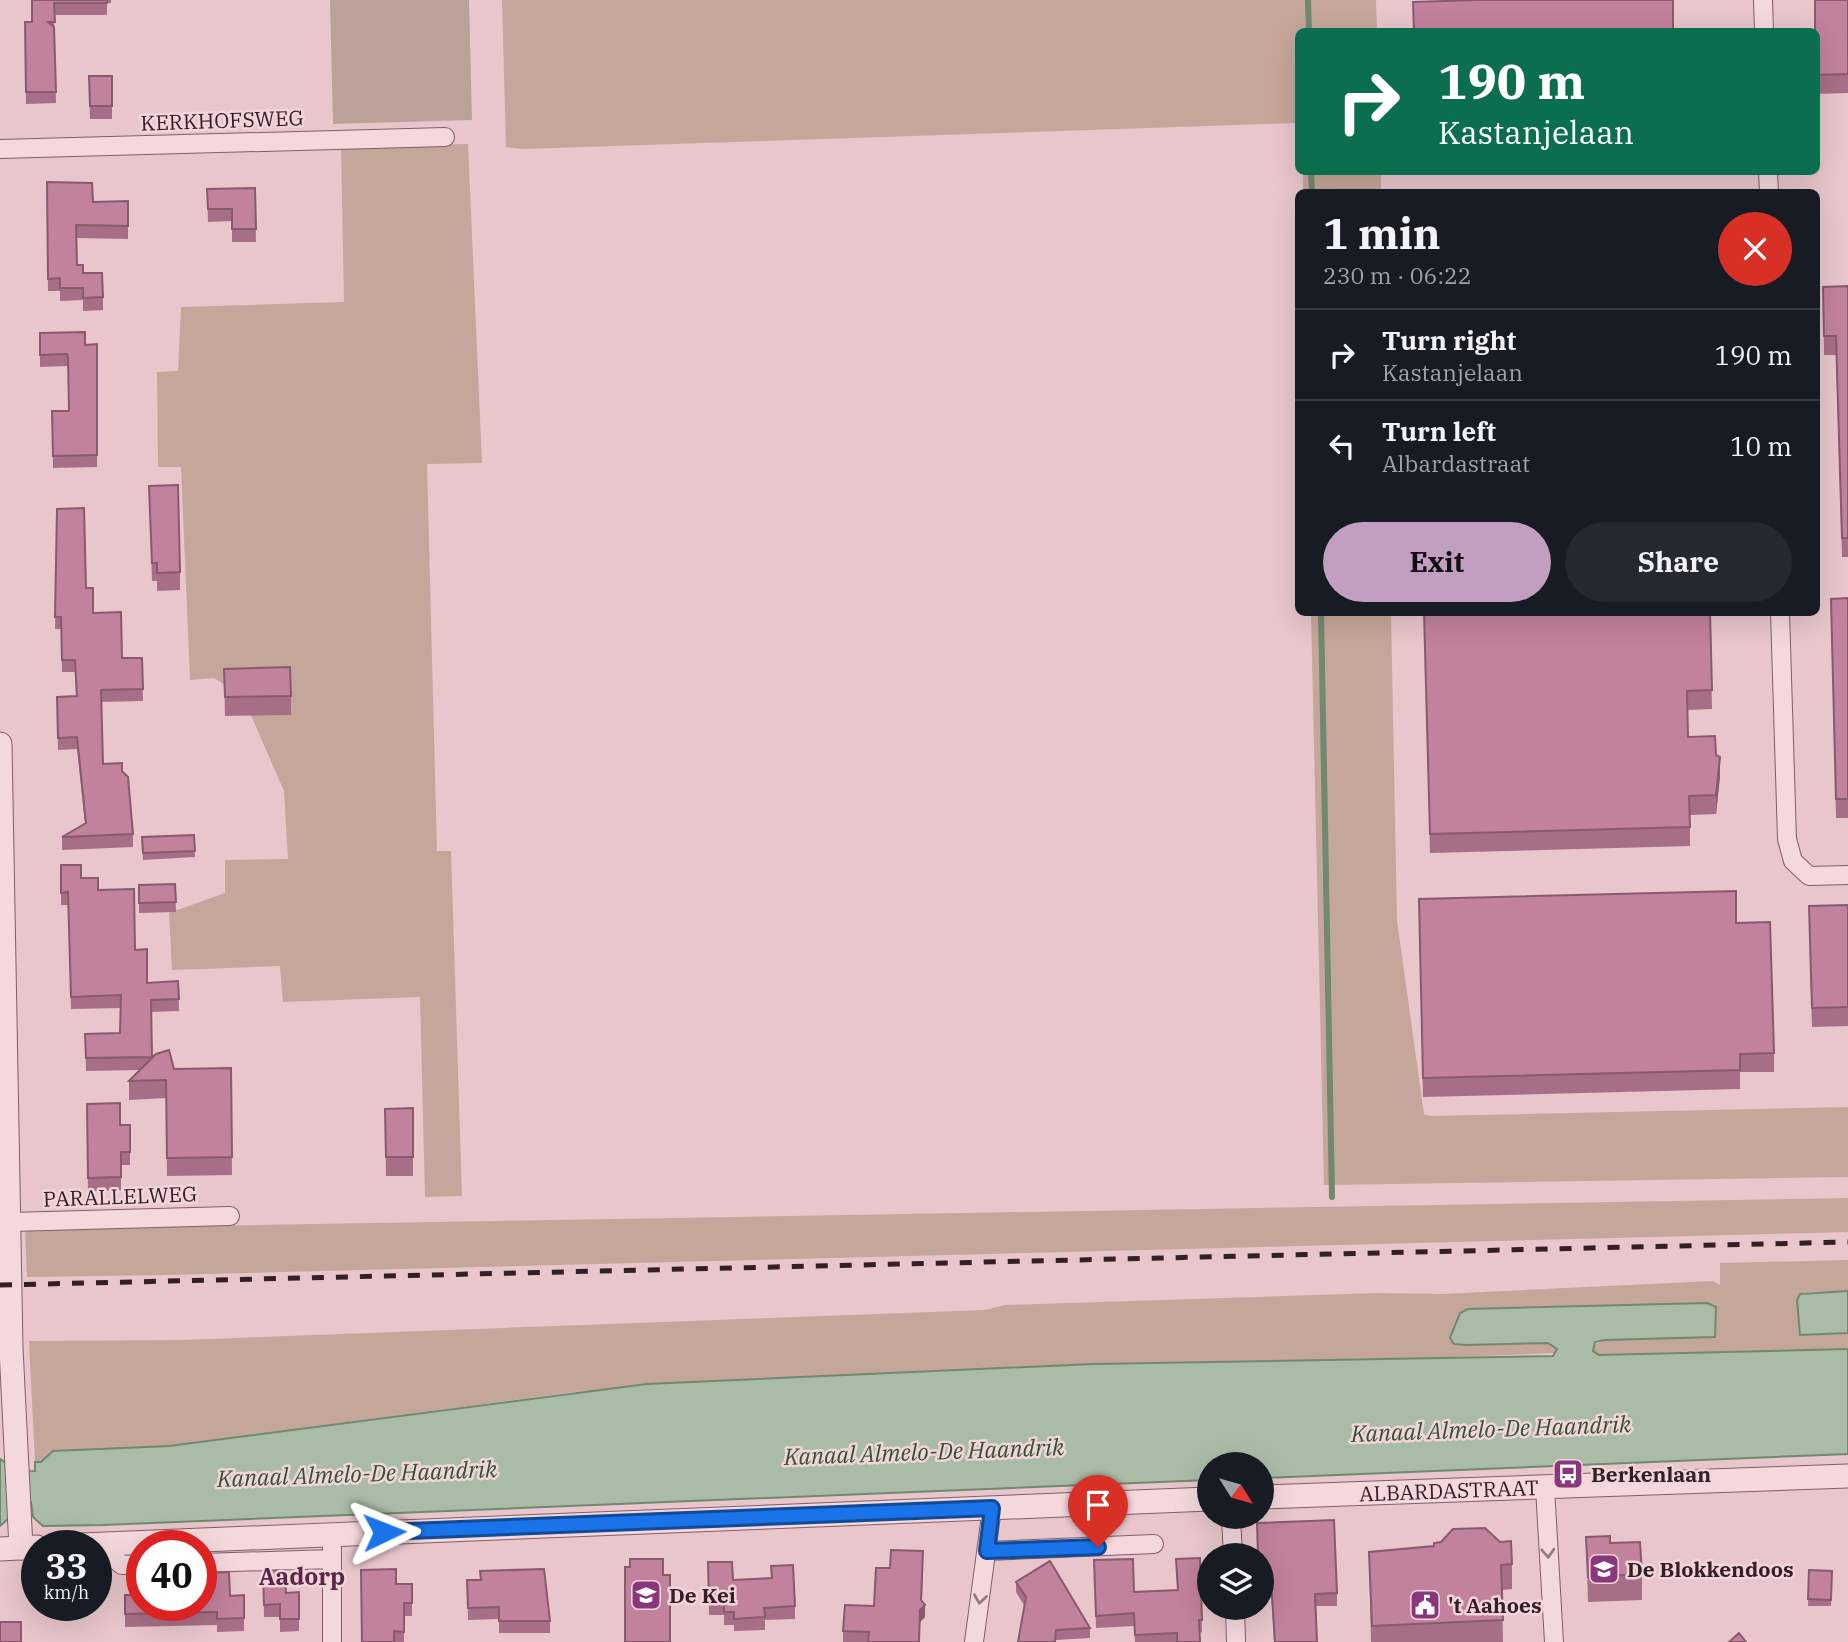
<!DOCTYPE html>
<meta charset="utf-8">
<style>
body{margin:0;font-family:"IBM Plex Serif",serif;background:#242831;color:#f1f3f6;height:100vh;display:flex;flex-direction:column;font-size:26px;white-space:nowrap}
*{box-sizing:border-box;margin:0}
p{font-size:23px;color:#9ea1a6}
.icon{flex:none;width:38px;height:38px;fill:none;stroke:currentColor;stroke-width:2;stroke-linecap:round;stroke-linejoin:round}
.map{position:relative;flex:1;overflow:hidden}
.sheet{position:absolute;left:1295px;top:189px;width:525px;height:427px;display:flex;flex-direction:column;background:#171b24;border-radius:10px;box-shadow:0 7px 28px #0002}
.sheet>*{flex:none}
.hud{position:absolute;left:1295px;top:28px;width:525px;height:147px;border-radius:10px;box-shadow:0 7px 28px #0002;background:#0b6e4f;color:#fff;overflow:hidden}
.needle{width:46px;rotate:127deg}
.fabs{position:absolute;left:1197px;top:1452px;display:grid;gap:14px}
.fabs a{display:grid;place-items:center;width:77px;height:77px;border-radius:50%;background:#171b24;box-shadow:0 7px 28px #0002;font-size:35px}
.speed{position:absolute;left:21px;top:1530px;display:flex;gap:14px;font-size:35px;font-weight:700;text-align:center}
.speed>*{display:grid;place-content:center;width:91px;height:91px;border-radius:50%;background:#171b24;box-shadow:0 7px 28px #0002;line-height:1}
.speed small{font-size:18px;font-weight:400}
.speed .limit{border:10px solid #d22;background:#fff;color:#111}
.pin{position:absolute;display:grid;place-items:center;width:60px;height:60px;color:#fff;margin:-72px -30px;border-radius:50% 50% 50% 0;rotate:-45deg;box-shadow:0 0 7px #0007}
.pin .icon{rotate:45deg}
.me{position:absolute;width:77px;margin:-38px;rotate:88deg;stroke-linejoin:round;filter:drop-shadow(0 0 5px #0008)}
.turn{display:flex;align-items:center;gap:24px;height:147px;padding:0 28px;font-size:32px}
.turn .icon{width:91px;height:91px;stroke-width:2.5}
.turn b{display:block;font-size:49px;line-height:60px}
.round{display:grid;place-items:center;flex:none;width:74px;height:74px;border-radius:37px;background:#242831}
.head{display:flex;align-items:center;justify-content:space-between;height:119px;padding:0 28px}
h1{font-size:42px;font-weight:700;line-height:52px}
.button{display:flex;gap:14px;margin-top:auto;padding:14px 28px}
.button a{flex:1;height:80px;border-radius:42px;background:#c29ec0;color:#111;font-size:28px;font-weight:700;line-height:80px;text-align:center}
.button a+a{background:#242831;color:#f1f3f6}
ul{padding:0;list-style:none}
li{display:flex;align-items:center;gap:21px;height:91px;padding:0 28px;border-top:2px solid #363941}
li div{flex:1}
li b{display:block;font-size:26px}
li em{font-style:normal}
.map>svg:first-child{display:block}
.green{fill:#c5a69b}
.cemetery{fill:#bba299}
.water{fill:#aabca7;stroke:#71896f;stroke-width:2}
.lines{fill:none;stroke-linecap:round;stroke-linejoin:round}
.stream{stroke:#71896f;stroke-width:6}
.minor-casing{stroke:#815e69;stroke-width:20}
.tertiary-casing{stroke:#815e69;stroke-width:25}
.minor{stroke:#f4d8dc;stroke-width:18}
.tertiary{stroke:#f4d8dc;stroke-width:23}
.rail{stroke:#332027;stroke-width:5;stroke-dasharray:12 12;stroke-linecap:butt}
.wall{fill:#a76f87}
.shaded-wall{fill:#885a6e}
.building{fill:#c2819d;stroke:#885a6e;stroke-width:2}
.oneway{stroke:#947c82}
.route-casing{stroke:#114b97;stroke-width:18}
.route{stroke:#1a73e8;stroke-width:12}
.labels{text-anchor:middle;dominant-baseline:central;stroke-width:5;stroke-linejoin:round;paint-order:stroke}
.street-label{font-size:21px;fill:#332027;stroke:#f1d5d9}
.poi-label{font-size:21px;font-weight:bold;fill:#332027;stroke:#f1d5d9;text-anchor:start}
.water-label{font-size:23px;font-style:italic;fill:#315134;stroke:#f1d5d9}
.quarter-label{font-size:24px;font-weight:bold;fill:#5a2547;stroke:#f1d5d9}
</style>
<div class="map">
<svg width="1848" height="1642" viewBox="0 0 1848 1642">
<rect width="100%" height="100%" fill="#e8c6cb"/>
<!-- green -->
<path class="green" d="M502,0H1376L1377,31L1298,32V123L523,149L506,147Z
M468,144L482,463L427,464L437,851H451L462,1196L425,1197L420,997L283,1002L280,966L172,970L169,913L225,893V860L288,859L284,791L243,697L214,678L190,680L181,467H158L157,372L178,371L181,307L344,302L341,146Z
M1303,172H1381V192H1303Z
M1311,613H1391L1397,921L1424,1114L1431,1116L1848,1107V1177L1324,1185Z
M1848,1198V1232L166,1275L27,1277L25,1229Z
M1848,1260V1291L1804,1292L1800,1335L1848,1333V1349L1599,1355L1593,1351L1592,1346L1605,1340L1715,1337L1714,1304L1468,1309L1459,1314L1467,1345L1548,1343L1555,1346L1556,1353L574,1392L169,1446L53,1451L41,1462H35L29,1341L182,1340L985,1310L1005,1305L1379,1293L1441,1294L1713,1281L1720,1285V1263Z"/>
<!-- cemetery -->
<path class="cemetery" d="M330,0H469L472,120L333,124Z"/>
<!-- water -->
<path class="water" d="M1848,1291V1333L1800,1335L1797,1300L1800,1294Z
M1707,1303L1716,1307L1715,1337L1605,1340L1595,1342L1593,1351L1599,1355L1848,1349V1454L1262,1478V1465H1209V1480L103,1525L43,1526L33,1517L31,1502L9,1503V1518L0,1526V1459L8,1464V1472L35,1471V1462H41L53,1451L169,1446L647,1384L1093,1364L1553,1356L1557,1349L1548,1343L1467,1345L1454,1344L1450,1338L1460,1313L1468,1309Z"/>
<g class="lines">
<!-- stream -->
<path class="stream" d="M1308,0L1309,32
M1311,172L1312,192
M1321,612L1332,1197"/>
<!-- minor casing -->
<g class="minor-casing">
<path id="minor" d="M1763,0L1764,32
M0,149L445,137
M1768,172L1769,192
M1780,612L1787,839L1793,861L1809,876L1848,875
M10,1222L230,1216
M1545,1488L1554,1642
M1231,1517L1233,1556
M96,1545L122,1565L142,1564
M987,1551L1154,1544
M201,1563L332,1559
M1235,1608L1236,1642
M332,1642V1548
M974,1642L992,1508"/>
</g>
<!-- tertiary casing -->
<g class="tertiary-casing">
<g id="tertiary">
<path d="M0,744L11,1348L21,1548"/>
<path id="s1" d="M1262,1497L1848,1476"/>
<path d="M81,1545L1209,1499"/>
<path d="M0,1549L37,1547"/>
</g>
</g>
<!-- minor -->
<use href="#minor" class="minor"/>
<!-- tertiary -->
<use href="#tertiary" class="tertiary"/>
<!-- rail -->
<path class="rail" d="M0,1285L1848,1242"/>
</g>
<!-- wall -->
<path class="wall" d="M32,0H111V3H107V15H54L56,103L26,104L25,22H32Z
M1848,0V93L1816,94V32Z
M89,76H112V119H90Z
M47,182L93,202L128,201V239L76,238L77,265L103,297V310L83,311V300L60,301V291H48Z
M255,188L256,242H232V221L208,222L207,189Z
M1848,286V557H1842L1836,355H1824L1823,287Z
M40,333L85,345L97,344V467L53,468L52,411H69L68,370L67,366L40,367Z
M149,486L180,572V590L157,591V581H152Z
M57,509L86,588L93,613L122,658H142L143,701L101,702L103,764L122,771L133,834V847L62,850V837L85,824L77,749L58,750L57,697L76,696L75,672H62L61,629H55Z
M1848,598V818H1836L1831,618Z
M1424,612H1710L1712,709L1687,710L1688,737L1716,755L1720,776L1716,814L1690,815V846L1430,853Z
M224,669L291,696V715L225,716Z
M194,835L195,857L143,860L142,837Z
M61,865L98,890L135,950L147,983L178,981L179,1011L151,1012L152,1058L174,1069L231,1068L232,1175L167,1176L166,1098L129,1100V1081L140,1070L86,1071L85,1034L120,1033L121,1008L71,1009L68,905H61Z
M175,884L176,912L139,913V885Z
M1848,905V1026L1812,1027L1809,925Z
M1419,918L1736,923L1774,1053V1072H1740V1089L1423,1097Z
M87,1104L120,1125H130V1165H121V1190L88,1191Z
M413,1108V1176H386L385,1109Z
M1586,1537L1610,1543L1642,1574V1600L1588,1602Z
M1434,1546L1512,1564V1589L1502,1590L1503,1642H1371L1369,1552Z
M1262,1556L1337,1593V1606H1316L1317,1642H1274L1271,1593H1262Z
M1200,1558L1202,1632L1200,1633V1642H1135L1134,1626L1096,1628L1094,1560L1134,1592L1177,1590L1176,1559Z
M708,1562L733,1580L771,1578V1566L795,1606V1619L765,1620V1630L734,1631V1625H724V1615H709Z
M923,1563L922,1601L925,1617L920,1622L919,1642H843V1631L874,1606L890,1568Z
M1809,1570L1832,1571L1831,1606H1808Z
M263,1571L286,1593L299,1592V1631L280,1632V1617H264Z
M467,1580L550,1621V1633H499V1619L468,1620Z
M1016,1582L1090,1628V1638L1056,1640L1024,1605L1016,1592Z
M96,1583L100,1600V1606H81V1605H96Z
M396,1584H412V1616H404V1642H362Z
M125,1595H244V1631L217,1632V1625L125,1627Z"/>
<!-- shaded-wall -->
<path class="shaded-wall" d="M1720,757V776L1716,814V795Z
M923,1551L921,1609L925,1605V1617L920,1622L919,1642Z"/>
<!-- building -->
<path class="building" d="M32,0H107V3H54L55,22H48L54,27L56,92H26L25,22H32Z
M1475,0H1673V32H1414L1413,2Z
M1815,0H1848V74L1816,75V32H1815Z
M89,76H112V106H90Z
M47,182L92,183L93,202L128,201V226L76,225L77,265H83V273H102L103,297L83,298V288H60V278L48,279Z
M255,188L256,229H232V209H208L207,189Z
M1848,286V538H1842L1836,336H1824L1823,287Z
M85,332V345L97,344V455L53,456L52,411H69L68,358L67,354L40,355V333Z
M178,485L180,572L157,573V563H152L149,486Z
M84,508L86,588H93V613L121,612L122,658H142L143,689L101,690L103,764L122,763V771L128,777L133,834L62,837L86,823L77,737L58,738L57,697L77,696L75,660H62L61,617H55L57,509Z
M1848,598V799H1836L1831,599Z
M1424,612H1710L1712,690L1687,691L1688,737L1715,736L1716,755L1720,757L1716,795L1689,796L1690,827L1430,834Z
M290,667L291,696L225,697L224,669Z
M194,835L195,851L143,853L142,837Z
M61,865H81V878H98V890L134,889L135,950L147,949V983L178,981L179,999L151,1000L152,1057L86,1058L85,1034L120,1033L121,995L71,997L68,892L61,893Z
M175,884L176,902L139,903V885Z
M1736,891V923L1770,922L1774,1053L1740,1054V1070L1423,1078L1419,899Z
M1848,905V1007L1812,1008L1809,906Z
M169,1050L174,1069L231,1068L232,1157L167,1158L166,1080L129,1081L156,1054Z
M120,1103V1125H130V1152H121V1177L88,1178L87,1104Z
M413,1108V1157H386L385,1109Z
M1334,1520L1337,1593L1315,1594L1317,1642H1275L1271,1580H1262V1556H1258L1257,1523Z
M1485,1528L1500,1542L1511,1541L1512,1564L1501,1565L1503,1620L1372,1626L1369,1552L1434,1546V1543L1441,1542L1453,1529Z
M1610,1536V1543L1640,1542L1642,1574L1588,1577L1586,1537Z
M891,1550L923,1551L921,1600L925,1605L920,1610L919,1642H868L869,1632L843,1631L845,1605L874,1606L876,1568H890Z
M1200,1558L1202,1620H1199L1200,1642H1177V1633L1135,1635L1134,1613L1096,1616L1094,1560L1133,1559L1134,1592L1178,1590L1176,1559Z
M630,1559H663V1575H670V1642H625V1567H630Z
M1050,1561L1090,1628L1056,1630L1055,1642H1018L1026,1597L1016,1582Z
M708,1562H732L733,1580L772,1578L771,1566L793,1565L795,1606L764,1608L765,1617L734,1619V1612H724V1602L709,1603Z
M396,1569V1584H412V1603H404V1632L394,1631V1642H362L361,1570Z
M544,1569L550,1621H499V1607L468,1608L467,1580H481L480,1571Z
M285,1570L286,1593L299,1592V1619H280V1604L264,1605L263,1571Z
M1809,1570L1832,1571L1831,1600L1808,1599Z
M229,1572L230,1596L244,1595V1618L217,1619V1612L125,1614V1595H135V1575H142V1605H201V1573Z
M96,1583H100V1600H96Z
M0,1622H21V1642H0Z
M1739,1633L1746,1642H1729Z"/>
<!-- one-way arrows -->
<defs><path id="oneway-chevron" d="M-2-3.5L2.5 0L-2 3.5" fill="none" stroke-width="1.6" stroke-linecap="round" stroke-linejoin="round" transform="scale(1.75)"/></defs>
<g class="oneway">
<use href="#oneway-chevron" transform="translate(1548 1553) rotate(87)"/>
<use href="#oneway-chevron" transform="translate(980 1599) rotate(98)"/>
</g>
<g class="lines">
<!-- route casing -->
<g class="route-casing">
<path id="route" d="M384,1532L992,1508L987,1551L1098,1547"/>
</g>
<!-- route -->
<use href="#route" class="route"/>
</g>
<!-- icons -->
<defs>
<g id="bus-square" transform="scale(1.575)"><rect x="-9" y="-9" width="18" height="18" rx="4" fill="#89367d" stroke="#f1d5d9"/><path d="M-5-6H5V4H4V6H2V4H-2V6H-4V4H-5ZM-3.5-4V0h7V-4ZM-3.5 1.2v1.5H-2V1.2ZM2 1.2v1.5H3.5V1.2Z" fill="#fff"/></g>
<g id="school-square" transform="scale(1.575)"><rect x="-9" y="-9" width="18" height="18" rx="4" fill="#89367d" stroke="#f1d5d9"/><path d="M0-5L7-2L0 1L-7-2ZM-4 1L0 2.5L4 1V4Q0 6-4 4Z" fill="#fff"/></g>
<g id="civic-square" transform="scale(1.575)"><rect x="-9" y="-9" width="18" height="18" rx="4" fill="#89367d" stroke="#f1d5d9"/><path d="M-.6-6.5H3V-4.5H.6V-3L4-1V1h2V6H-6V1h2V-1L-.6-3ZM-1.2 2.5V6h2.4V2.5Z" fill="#fff"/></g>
</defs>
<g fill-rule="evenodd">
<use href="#bus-square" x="1568" y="1474"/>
<use href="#school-square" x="1604" y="1569"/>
<use href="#school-square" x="646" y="1595"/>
<use href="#civic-square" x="1425" y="1605"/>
</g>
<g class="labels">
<!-- street labels -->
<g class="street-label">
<text transform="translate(222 120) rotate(-2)">KERKHOFSWEG</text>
<text transform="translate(120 1196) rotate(-2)">PARALLELWEG</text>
<text stroke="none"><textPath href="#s1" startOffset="187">ALBARDASTRAAT</textPath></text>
</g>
<!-- poi labels -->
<g class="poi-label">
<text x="1591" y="1474">Berkenlaan</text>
<text x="1627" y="1569">De Blokkendoos</text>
<text x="669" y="1595">De Kei</text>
<text x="1448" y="1605">'t Aahoes</text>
</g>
<!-- water labels -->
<g class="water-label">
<text transform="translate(1491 1428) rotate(-2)">Kanaal Almelo-De Haandrik</text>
<text transform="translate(924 1451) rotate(-2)">Kanaal Almelo-De Haandrik</text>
<text transform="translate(357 1473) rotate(-2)">Kanaal Almelo-De Haandrik</text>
</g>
<!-- quarter labels -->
<g class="quarter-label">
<text x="302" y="1576">Aadorp</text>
</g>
</g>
</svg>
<div class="fabs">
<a><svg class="needle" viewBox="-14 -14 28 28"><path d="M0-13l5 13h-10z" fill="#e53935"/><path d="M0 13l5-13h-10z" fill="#9ea1a6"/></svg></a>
<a><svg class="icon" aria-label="layers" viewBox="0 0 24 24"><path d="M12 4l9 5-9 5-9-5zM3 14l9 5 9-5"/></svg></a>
</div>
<div class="speed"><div>33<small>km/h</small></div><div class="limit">40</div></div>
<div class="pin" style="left:1098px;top:1547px;background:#d93025"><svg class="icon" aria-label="arrive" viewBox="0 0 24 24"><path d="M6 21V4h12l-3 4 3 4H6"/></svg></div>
<svg class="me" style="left:384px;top:1532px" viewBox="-20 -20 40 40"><path d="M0-17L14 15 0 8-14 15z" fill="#1a73e8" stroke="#fff" stroke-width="4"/></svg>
<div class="hud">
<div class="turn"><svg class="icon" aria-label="right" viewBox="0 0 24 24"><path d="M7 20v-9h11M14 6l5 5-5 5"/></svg><div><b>190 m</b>Kastanjelaan</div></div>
</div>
<section class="sheet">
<div class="head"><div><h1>1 min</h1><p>230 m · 06:22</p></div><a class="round" style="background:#d93025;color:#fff"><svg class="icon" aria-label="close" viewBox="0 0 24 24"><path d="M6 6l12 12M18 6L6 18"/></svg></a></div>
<ul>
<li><svg class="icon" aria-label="right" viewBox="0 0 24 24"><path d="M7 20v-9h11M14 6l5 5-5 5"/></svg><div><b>Turn right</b><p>Kastanjelaan</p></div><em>190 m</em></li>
<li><svg class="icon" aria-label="left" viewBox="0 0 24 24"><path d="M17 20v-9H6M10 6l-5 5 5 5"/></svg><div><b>Turn left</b><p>Albardastraat</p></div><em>10 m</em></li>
</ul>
<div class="button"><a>Exit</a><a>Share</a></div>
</section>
</div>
